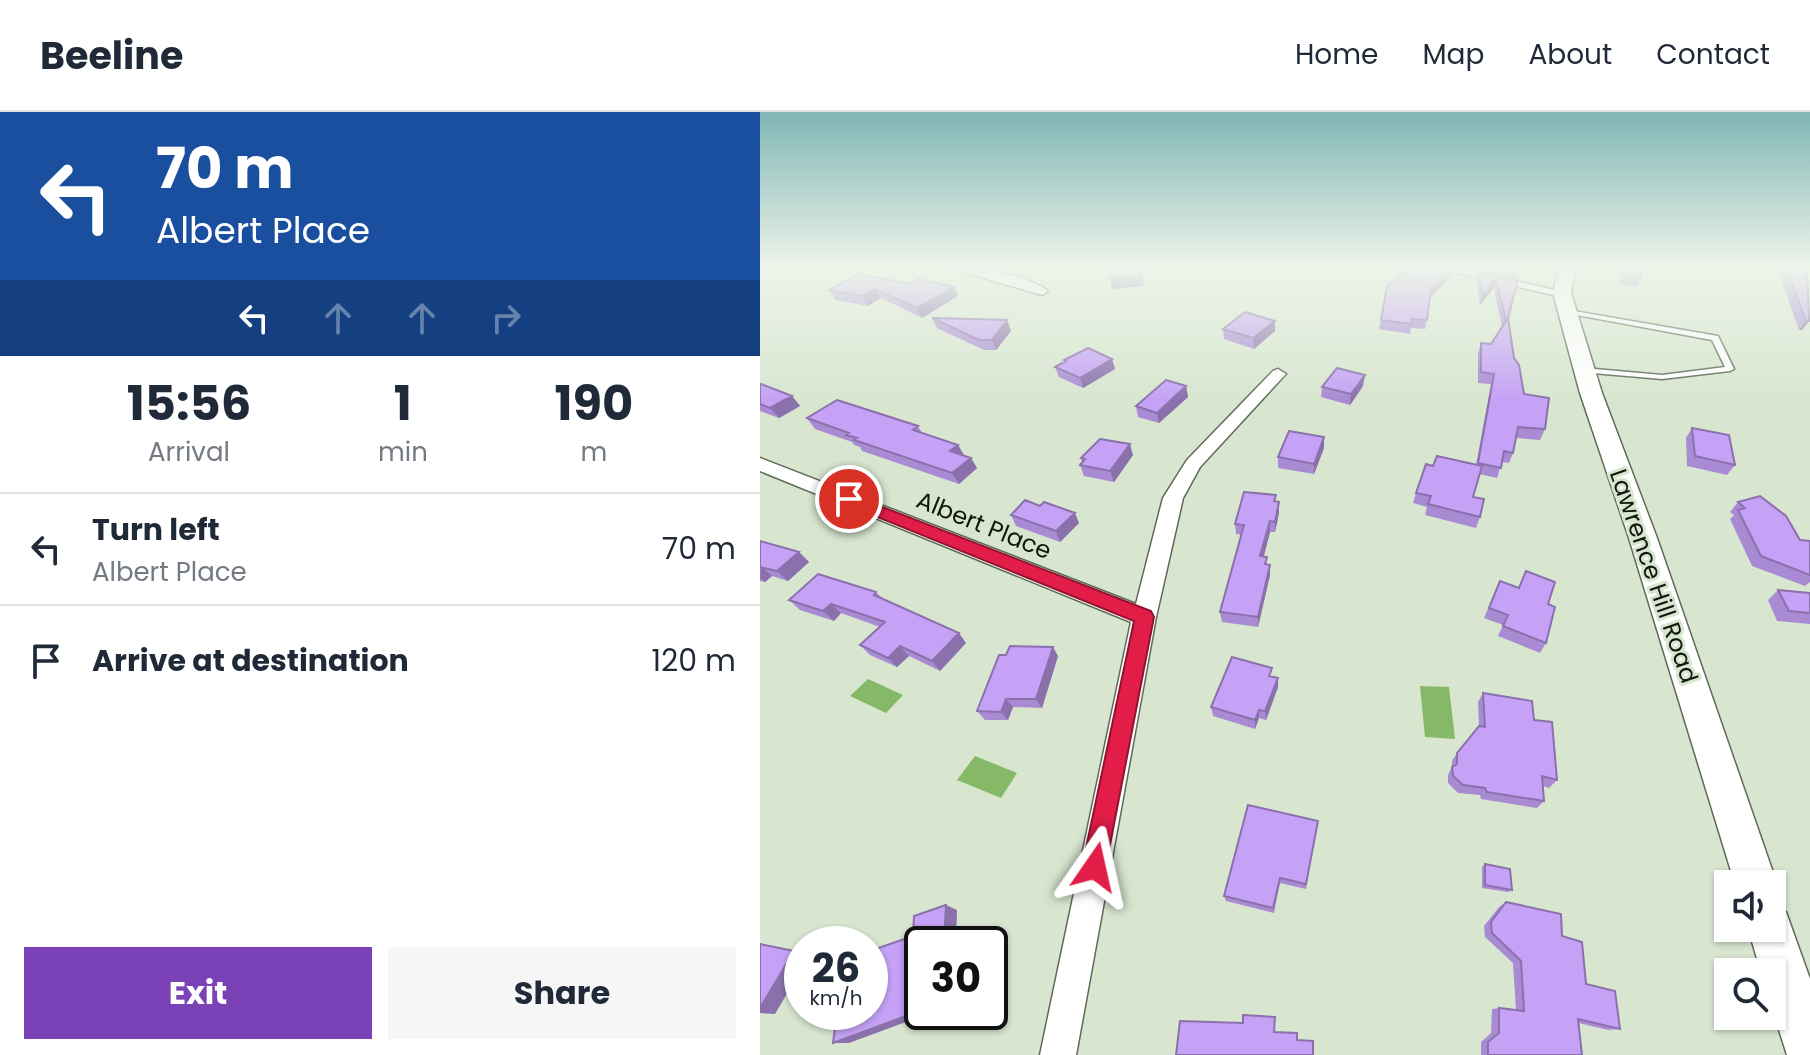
<!DOCTYPE html>
<style>
body{margin:0;font-family:Poppins,sans-serif;background:#f6f6f7;color:#1f2937;height:100vh;display:flex;flex-direction:column;font-size:30px;white-space:nowrap}
*{box-sizing:border-box;margin:0}
p{font-size:26px;color:#747a83}
.icon{flex:none;width:44px;height:44px;fill:none;stroke:currentColor;stroke-width:2;stroke-linecap:round;stroke-linejoin:round}
.map{position:relative;flex:1;overflow:hidden}
.side{display:flex;flex-direction:column;background:#fff;width:760px}
.side>*{flex:none}
.top-card{background:#1a4fa0;color:#fff;overflow:hidden}
.fabs{position:absolute;left:954px;top:758px;display:grid;gap:16px}
.fabs a{display:grid;place-items:center;width:72px;height:72px;border-radius:0px;background:#fff;box-shadow:0 2px 6px #0004;font-size:40px}
.speed{position:absolute;left:24px;top:814px;display:flex;gap:16px;font-size:40px;font-weight:700;text-align:center}
.speed>*{display:grid;place-content:center;width:104px;height:104px;border-radius:50%;background:#fff;box-shadow:0 2px 6px #0004;line-height:1}
.speed small{font-size:20px;font-weight:400}
.speed .limit{border:4px solid #111;border-radius:12px;background:#fff;color:#111}
.pin{position:absolute;display:grid;place-items:center;width:68px;height:68px;color:#fff;margin:-34px;border:4px solid #fff;border-radius:50%;box-shadow:0 2px 8px #0007}
.me{position:absolute;width:88px;margin:-44px;rotate:11deg;stroke-linejoin:round;filter:drop-shadow(0 0 6px #0008)}
.turn{display:flex;align-items:center;gap:28px;height:168px;padding:0 24px;font-size:36px}
.turn .icon{width:104px;height:104px;stroke-width:2.5}
.turn b{display:block;font-size:56px;line-height:68px}
.lanes{display:flex;align-items:center;height:76px;padding:0 24px;background:#0003;justify-content:center;gap:40px;direction:ltr}
.lanes .off{opacity:.35}
.eta{display:flex;justify-content:space-evenly;align-items:center;height:136px;text-align:center}
.eta b{font-size:48px;font-weight:700;line-height:56px}
.cta{display:flex;gap:16px;margin-top:auto;padding:16px 24px}
.cta a{flex:1;height:92px;border-radius:0px;background:#7b42b8;color:#fff;font-size:32px;font-weight:700;line-height:92px;text-align:center}
.cta a+a{background:#f6f6f7;color:#1f2937}
ul{padding:0;list-style:none}
li{display:flex;align-items:center;gap:24px;height:112px;padding:0 24px;border-top:2px solid #e0e1e3}
li div{flex:1}
li b{display:block;font-size:30px}
li em{font-style:normal}
header{display:flex;align-items:center;gap:48px;box-sizing:border-box;height:112px;padding:0 40px;background:#fff;border-bottom:2px solid #e0e1e3}
header strong{font-size:38px}
nav{display:flex;gap:44px;margin-inline-start:auto;font-size:28px}
main{display:flex;flex:1;min-height:0}
.map>svg:first-child{display:block}
.water{fill:#85b867}
.lines{fill:none;stroke-linecap:round;stroke-linejoin:round}
.service-casing{stroke:#5e6a57;stroke-width:3}
.minor-casing{stroke:#5e6a57;stroke-width:3}
.secondary-casing{stroke:#5e6a57;stroke-width:3}
.service{fill:#fff;fill-rule:evenodd}
.minor{fill:#fff;fill-rule:evenodd}
.secondary{fill:#fff;fill-rule:evenodd}
.wall{fill:#a98bd4}
.shaded-wall{fill:#8a71ac}
.building{fill:#c5a2f6;stroke:#8a71ac;stroke-width:2}
.route{fill:#e11d48;stroke:#92132f;stroke-width:2}
.labels{text-anchor:middle;dominant-baseline:central;stroke-width:6;stroke-linejoin:round;paint-order:stroke}
.street-label{font-size:24px;fill:#11160e;stroke:#d8e6d0}
</style>
<header>
<strong>Beeline</strong>
<nav><a>Home</a><a>Map</a><a>About</a><a>Contact</a></nav>
</header>
<main>
<section class="side">
<div class="top-card">
<div class="turn"><svg class="icon" aria-label="left" viewBox="0 0 24 24"><path d="M17 20v-9H6M10 6l-5 5 5 5"/></svg><div><b>70 m</b>Albert Place</div></div>
<div class="lanes"><svg class="icon" aria-label="left" viewBox="0 0 24 24"><path d="M17 20v-9H6M10 6l-5 5 5 5"/></svg><svg class="icon off" aria-label="ahead" viewBox="0 0 24 24"><path d="M12 20V5M6 11l6-6 6 6"/></svg><svg class="icon off" aria-label="ahead" viewBox="0 0 24 24"><path d="M12 20V5M6 11l6-6 6 6"/></svg><svg class="icon off" aria-label="right" viewBox="0 0 24 24"><path d="M7 20v-9h11M14 6l5 5-5 5"/></svg></div>
</div>
<div class="eta">
<div><b>15:56</b><p>Arrival</p></div>
<div><b>1</b><p>min</p></div>
<div><b>190</b><p>m</p></div>
</div>
<ul>
<li><svg class="icon" aria-label="left" viewBox="0 0 24 24"><path d="M17 20v-9H6M10 6l-5 5 5 5"/></svg><div><b>Turn left</b><p>Albert Place</p></div><em>70 m</em></li>
<li><svg class="icon" aria-label="arrive" viewBox="0 0 24 24"><path d="M6 21V4h12l-3 4 3 4H6"/></svg><div><b>Arrive at destination</b></div><em>120 m</em></li>
</ul>
<div class="cta"><a>Exit</a><a>Share</a></div>
</section>
<div class="map">
<svg width="1050" height="943" viewBox="0 0 1050 943">
<rect width="100%" height="100%" fill="#d8e6d0"/>
<!-- water -->
<path class="water" d="M108,567L143,583L126,601L90,584Z
M660,574L689,575L695,627L665,625Z
M215,644L257,661L241,686L197,668Z"/>
<g class="lines">
<!-- service casing -->
<g class="service-casing">
<path id="service" d="M808,198L958,224L974,257L970,259L902,267L821,260L820,258L824,256L902,263L965,255L952,228L806,201V199Z"/>
</g>
<!-- minor casing -->
<g class="minor-casing">
<path id="minor" d="M189,156C216,154 266,162 288,179L282,183Z
M676,156H698L808,181L802,185Z
M518,257L526,262L523,265L440,355L423,386L396,505L316,943H280L371,510L0,359V346L376,492L403,386L427,348L513,259Z"/>
</g>
<!-- secondary casing -->
<g class="secondary-casing">
<path id="secondary" d="M799,156H815L811,181L842,281L897,426L1017,772L1012,785V772H975L869,426L820,281L793,181Z
M1012,795L1026,800L1050,867V943H1027L1012,896V860H1001L988,816H1012Z"/>
</g>
<!-- service -->
<use href="#service" class="service"/>
<!-- minor -->
<use href="#minor" class="minor"/>
<!-- secondary -->
<use href="#secondary" class="secondary"/>
</g>
<!-- wall -->
<path class="wall" d="M649,156H694L692,163L670,186L665,217L651,216L650,222L619,217L621,208Z
M714,156H761L758,166Z
M861,156H882L881,165L877,175L860,172Z
M1017,156H1047L1049,209L1042,218H1039Z
M718,159L758,168L748,206L754,246L764,282L785,317L780,328L756,326L753,341L749,351L742,350L737,366L719,362L713,385L720,405L716,416L665,403L667,395L653,391L656,381L673,354L716,353L731,272L718,271V241L721,231L731,232L742,215L734,176L720,193L716,168Z
M151,172L194,175L198,184L162,206L121,186L108,194L75,188L69,178Z
M172,206L247,208L251,219L236,238H224L177,216Z
M463,217L515,219L494,237L464,227Z
M352,247L355,257L323,276L299,265L295,255L305,250L304,248Z
M0,273L32,284L40,294L19,306L0,299Z
M426,274L428,285L399,311L378,305L376,294Z
M603,274L590,293L561,285L562,275Z
M47,306L158,314L162,321L204,343L211,346L217,356L199,372L102,339L100,335L94,333L92,330L55,317Z
M932,316L975,353L967,363L927,354L926,326Z
M564,325V336L554,362L518,356V345Z
M373,343L354,370L324,364L320,353L322,351L321,346Z
M516,390L519,401L515,420H510L504,444L507,453H510V463L498,515L462,510L460,500L482,423L476,422L475,412Z
M978,390L1040,428L1050,429V470L1045,474L992,454L970,407L974,403L970,400Z
M251,403L319,411L300,430L256,414Z
M0,429L39,440L49,450L28,469L12,464L5,470L0,469Z
M766,459L788,492L786,531L780,541L738,524L743,513L724,506L740,469L758,476Z
M1018,478L1050,481V512L1017,509L1008,488Z
M116,480L123,487L206,531L180,559L149,544L137,555L110,543L100,533L120,515L81,501L74,509L40,498L29,488Z
M298,544L282,596L253,595L248,608H225L217,599Z
M513,564L518,566V575L506,608L499,606L495,617L453,604L451,595Z
M723,581L774,608L797,668L789,676L783,674L784,689L777,696L721,687L720,683L698,681L688,671V663L692,655V649L697,641L719,614L718,590Z
M558,709L546,777L520,771L514,801L466,789L464,784Z
M725,752L752,778L748,780L722,776V755Z
M746,790L802,824L826,872L860,917L848,918L819,911L822,943H721V930L731,921L732,897L739,896L756,898L753,851L725,825L724,814L739,795Z"/>
<!-- shaded-wall -->
<path class="shaded-wall" d="M381,156L384,174L352,177L350,167Z
M693,156H694L692,163L669,187L671,178Z
M736,167L734,176L720,193L723,183Z
M194,175L198,184L162,206L157,196Z
M115,177L121,186L108,194L102,184Z
M247,208L251,219L236,238L232,228Z
M515,209V219L494,237L493,226Z
M1046,209H1049L1042,218H1039Z
M352,247L355,257L323,276L320,266Z
M605,263L603,274L590,293L591,282Z
M426,274L428,285L399,311L397,301Z
M32,284L40,294L19,306L10,296Z
M564,325V336L554,362V352Z
M370,332L373,343L354,370L350,359Z
M198,333L204,343L190,339Z
M211,346L217,356L199,372L192,361Z
M519,390V401L515,420V410Z
M315,401L319,411L300,430L296,419Z
M510,409V420L501,454L500,444Z
M39,440L49,450L28,469L17,459Z
M510,453V463L498,515V505Z
M1,454L12,464L5,470L0,466Z
M71,492L81,501L74,509L63,499Z
M199,521L206,531L180,559L172,549Z
M140,534L149,544L137,555L128,546Z
M293,535L298,544L282,596L276,587Z
M518,566V575L506,608L505,599Z
M246,587L253,595L248,608L241,600Z
M499,598V606L495,617V608Z
M186,793L197,798L196,832H184Z
M34,839L42,841V856L15,902L0,901V896Z
M162,898V900H173L89,931H73Z"/>
<!-- building -->
<path class="building" d="M349,156H381L382,164L350,167Z
M649,156H693L671,178L667,208L652,207L651,212L621,208L627,174Z
M864,156H882L881,165L864,163Z
M1026,156H1047L1049,209H1046Z
M718,159L758,168L748,206L754,246L759,253L764,282L789,286L785,317L758,315L753,341L744,339L741,356L718,351L734,262L721,260V231L731,232L746,209L736,167L723,183Z
M98,162L151,172L159,167L194,175L157,196L115,177L102,184L69,178Z
M485,200L515,209L493,226L463,217Z
M172,206L247,208L232,228H219Z
M328,236L352,247L320,266L295,255L306,249L304,248Z
M577,256L605,263L591,282L562,275Z
M406,268L426,274L397,301L376,294Z
M1,272L32,284L10,296L0,292V273Z
M77,288L158,314L153,318L198,333L190,339L211,346L192,361L94,328L97,326L86,323L89,321L47,306Z
M932,316L969,323L975,353L935,344Z
M529,319L564,325L554,352L518,345Z
M340,327L370,332L350,359L320,353L325,347L321,346Z
M677,344L722,354L713,385L724,387L720,405L668,392L671,384L656,381L666,352L673,354Z
M484,380L516,383L514,389L519,390L515,410L510,409L500,444L507,445L505,452L510,453L498,505L460,500L484,413L475,412Z
M1000,384L1026,404L1040,428L1050,429V463L1001,444L978,398L985,396L978,390Z
M265,388L280,394L284,390L315,401L296,419L251,403Z
M0,429L39,440L17,459L0,455Z
M766,459L795,470L788,492L795,495L786,531L743,514L748,503L729,496L740,469L759,476Z
M58,462L116,480L114,483L199,521L172,549L140,534L128,546L100,533L125,510L71,492L63,499L29,488Z
M1018,478L1050,481V501L1029,499Z
M250,534L293,535L276,587H246L241,600L217,599L239,543H246Z
M472,545L512,556L509,564L518,566L505,599L499,598L495,608L451,595Z
M723,581L772,589L774,608L792,610L797,668L782,664L784,689L727,680L725,676L703,673L693,664L692,655L697,652V641L719,614L725,615Z
M488,693L558,709L546,772L520,766L513,796L464,784Z
M725,752L750,757L752,778L725,773Z
M746,790L801,802L802,824L822,830L826,872L855,879L860,917L818,907L822,943H728V930L739,921V896L764,899L761,849L732,821L731,810Z
M186,793L184,832H162V898L73,931L77,900H110V839L153,824L154,804Z
M0,832L34,839L0,896Z
M483,903L515,905L514,920L537,921V928L553,929V943H416L420,909L483,911Z"/>
<!-- sky -->
<linearGradient id="sky" x2="0" y2="1"><stop stop-color="#80b6b4"/><stop offset="0.54" stop-color="#edf4ea"/><stop offset="1" stop-color="#edf4ea" stop-opacity="0"/></linearGradient>
<rect width="1050" height="288" fill="url(#sky)"/>
<!-- route -->
<path class="route" d="M89,382L391,499L394,505L344,764L335,768L326,764L322,755L374,509L83,391L81,387Z"/>
<g class="labels">
<!-- street labels -->
<g class="street-label">
<text transform="translate(224 413) rotate(22)">Albert Place</text>
<text transform="translate(894 464) rotate(71)">Lawrence Hill Road</text>
</g>
</g>
</svg>
<div class="fabs">
<a><svg class="icon" aria-label="sound" viewBox="0 0 24 24"><path d="M4 9h4l5-4v14l-5-4H4zM17 9q2 3 0 6"/></svg></a>
<a><svg class="icon" aria-label="search" viewBox="0 0 24 24"><circle cx="10" cy="10" r="6"/><path d="M15 15l6 6"/></svg></a>
</div>
<div class="speed"><div>26<small>km/h</small></div><div class="limit">30</div></div>
<div class="pin" style="left:89px;top:387px;background:#d93025"><svg class="icon" aria-label="arrive" viewBox="0 0 24 24"><path d="M6 21V4h12l-3 4 3 4H6"/></svg></div>
<svg class="me" style="left:335px;top:755px" viewBox="-20 -20 40 40"><path d="M0-17L14 15 0 8-14 15z" fill="#e11d48" stroke="#fff" stroke-width="4"/></svg>
</div>
</main>
